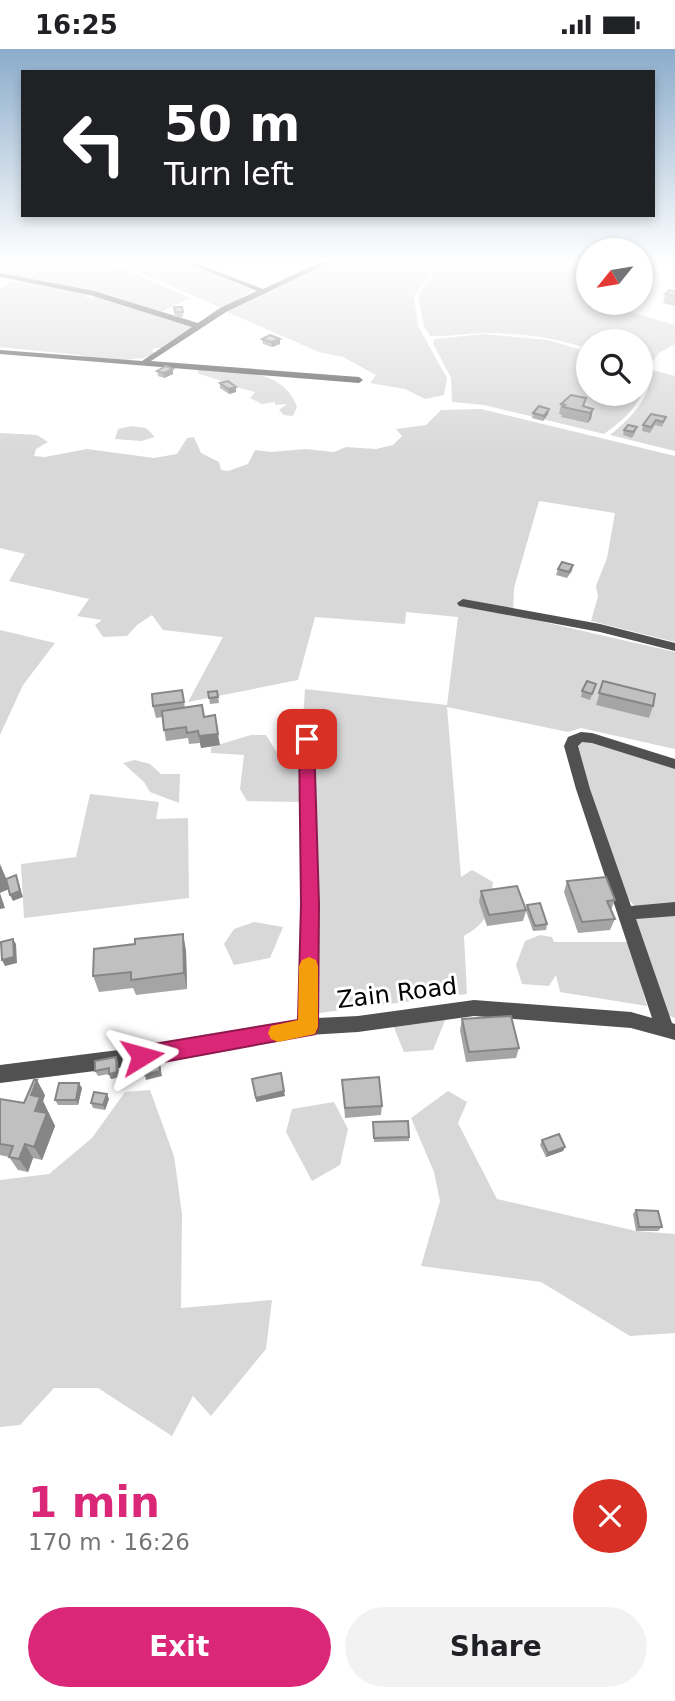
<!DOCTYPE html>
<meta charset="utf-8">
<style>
body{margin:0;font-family:"DejaVu Sans",sans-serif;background:#f2f2f2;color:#202124;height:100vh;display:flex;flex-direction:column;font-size:26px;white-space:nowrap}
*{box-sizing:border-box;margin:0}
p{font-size:23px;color:#757577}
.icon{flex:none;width:38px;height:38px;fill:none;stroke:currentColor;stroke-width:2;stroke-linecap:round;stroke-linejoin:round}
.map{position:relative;height:1407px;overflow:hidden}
.panel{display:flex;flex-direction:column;background:#fff;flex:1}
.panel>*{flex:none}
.banner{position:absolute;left:21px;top:21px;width:634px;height:147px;border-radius:0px;box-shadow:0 4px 10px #0003;background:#202124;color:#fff;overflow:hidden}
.needle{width:46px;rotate:240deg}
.controls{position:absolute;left:576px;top:189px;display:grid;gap:14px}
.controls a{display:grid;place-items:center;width:77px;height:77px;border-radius:50%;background:#fff;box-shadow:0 4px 10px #0003;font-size:35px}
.pin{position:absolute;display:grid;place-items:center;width:60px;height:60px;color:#fff;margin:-30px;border-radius:14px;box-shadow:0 4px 10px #0006}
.me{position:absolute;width:77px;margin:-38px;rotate:82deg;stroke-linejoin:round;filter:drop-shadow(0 0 5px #0008)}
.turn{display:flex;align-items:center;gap:24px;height:147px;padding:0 28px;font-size:32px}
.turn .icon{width:91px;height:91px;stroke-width:2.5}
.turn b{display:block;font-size:49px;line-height:60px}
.round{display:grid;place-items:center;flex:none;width:74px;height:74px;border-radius:37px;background:#f2f2f2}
.summary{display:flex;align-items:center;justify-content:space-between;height:119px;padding:0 28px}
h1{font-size:42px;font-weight:600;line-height:52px;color:#db2777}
.primary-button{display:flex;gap:14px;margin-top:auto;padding:14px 28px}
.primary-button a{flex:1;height:80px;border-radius:42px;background:#db2777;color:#fff;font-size:28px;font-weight:600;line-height:80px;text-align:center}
.primary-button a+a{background:#f2f2f2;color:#202124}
.status{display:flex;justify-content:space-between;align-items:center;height:49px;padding:0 35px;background:#fff;direction:ltr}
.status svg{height:19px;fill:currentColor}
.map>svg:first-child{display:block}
.green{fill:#d8d8d8}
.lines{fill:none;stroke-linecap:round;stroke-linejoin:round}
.street{fill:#515151;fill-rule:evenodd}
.wall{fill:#a5a5a5}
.shaded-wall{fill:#868686}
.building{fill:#c0c0c0;stroke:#868686;stroke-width:2}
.route{fill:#db2777;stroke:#8e194d;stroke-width:2}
.slow{fill:#f59e0b}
.labels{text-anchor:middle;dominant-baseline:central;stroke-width:6;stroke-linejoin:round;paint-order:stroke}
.near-street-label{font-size:24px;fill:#000;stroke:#fff}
</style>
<div class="status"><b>16:25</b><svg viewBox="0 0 49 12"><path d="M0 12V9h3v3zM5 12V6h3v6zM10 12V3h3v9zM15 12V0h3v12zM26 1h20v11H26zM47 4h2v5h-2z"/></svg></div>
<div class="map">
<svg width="675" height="1407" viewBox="0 0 675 1407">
<rect width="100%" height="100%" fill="#fff"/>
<!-- green -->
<path class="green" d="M0,210H103L190,249L160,263L110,246L0,225Z
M109,210H175L252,241L224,260Z
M337,210H588V254H612L611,257L675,276V295L659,304L648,319L641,317L640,292H588V300C556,288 519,284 485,284C467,284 448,288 430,287L424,277L418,247L433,226L430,225L414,247L418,277L447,329L444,346L425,350L405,340L370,334L376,326L343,308L319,303L227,263L290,230Z
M13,232L90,245L85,249L104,248L194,278L163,299H154L152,302L156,305L143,309L106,313L80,306L0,298V239Z
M484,285L548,291L588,303V345H640L641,319L648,320C644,353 630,366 604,385L484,356L452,353L451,329L433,294L435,290Z
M200,320C234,322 284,319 297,358L293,367L284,366L279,361L287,355L275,356V353L262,355L250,349L255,343C236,339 219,330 199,325L197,322Z
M652,321L675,327V402L610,386C632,368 649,351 652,321Z
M481,360L675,407V593L591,572L598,547L596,537L607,509L615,464L539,452L514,539L513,566L675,603V700L581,679L568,683L447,658L461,828L472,821L493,833C490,861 490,872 464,887L467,945L319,964L313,686H302L305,640L447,656L458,568L406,563L405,575L315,568L298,631L188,653L223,588L163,581L152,566L137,576L127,587L103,588L95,576L102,571L77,567L89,550L9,532L25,505L0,499V384L37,386L48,393L36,400L34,407L45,408L87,400L154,409L177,405L187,389L194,388L201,404L219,413L221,421L228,422L248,415L255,401L272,403L305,400L334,403L346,398L376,400L393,396L402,387L396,380L426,376L441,361Z
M131,377L146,379L155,388L141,392L115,390L118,380Z
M0,581L55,594L23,636L0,686Z
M251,686H266L276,702L306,723L301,753L247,752L240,740L244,706L211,704V698Z
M587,690L675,715V857L639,861L628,850L574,694Z
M135,711L150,715L161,725H180L179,754L150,743L144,733L123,714Z
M90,745L159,753L156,770L188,769L189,849L24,869L21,815L76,808Z
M675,865V969L667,966L633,869Z
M254,873L283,878L270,909L234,916L224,895L234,880Z
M540,886L552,888L554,893H629L647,957L560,943L556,926L549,937L522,935L516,916L525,892Z
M448,964L433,1001L404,1003L390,969Z
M150,1041L174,1107L182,1165L181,1259L272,1251L266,1300L211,1367L193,1347L172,1387L98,1339H54L20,1376L0,1378V1131L49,1125L92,1089L125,1043Z
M448,1042L467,1053L458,1074L497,1150L636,1182L675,1185V1284L630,1287L541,1233L421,1217L440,1152L434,1123L411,1069Z
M334,1053L348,1080L340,1116L312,1132L286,1083L292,1060Z"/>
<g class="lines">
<!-- street -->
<path class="street" d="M177,210H185L263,240L328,210H336L226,263L151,312L359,328L363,331L359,334L0,305V301L142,312L192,278L90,246L0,228V224L94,242L198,274L220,259L257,242Z
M463,550L600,575L675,594V602L600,583L459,557L457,554Z
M581,683L592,684L675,710V720L592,694L582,693L578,697L590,740L631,857L675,853V867L636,870L672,974L675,975V991L631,979L474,967L358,983L308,986L166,1013L0,1034V1016L166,995L299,971L302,855L300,690L307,685L314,690L318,855L317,969L358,967L474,951L631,963L652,969L576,740L564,697L568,688Z"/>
</g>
<!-- wall -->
<path class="wall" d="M675,243V257L663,254L665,245Z
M174,258H182L183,268H175Z
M262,290H280V295L272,298L263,295Z
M157,322L173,325L164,329L158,327Z
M220,334L236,343L229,345L220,339Z
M586,349L584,357L593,360L591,370L588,374L561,368L562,366L559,365L561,355Z
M549,360L548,365L543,372L532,369L533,364Z
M651,365L666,368L662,378L655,376L650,384L642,382L643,376Z
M637,378L635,384L632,389L623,386L624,381Z
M573,516L572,522L567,529L556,526L558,520Z
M603,632L653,657L649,669L596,656Z
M596,635L590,651L581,648L582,642Z
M182,641L185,659L204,668L220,696L201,699L200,694L189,695L188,689L166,692L162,668L156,669L153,657Z
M217,642L219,654L210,655L208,643Z
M567,832L615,851L611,861L615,870L610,881L578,884L564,843Z
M481,842L526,860L527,856L547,875L546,881L533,882L526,862L523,872L487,877L479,853Z
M186,901L187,940L136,946L133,939L99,943L93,927Z
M462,970L519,999L516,1009L466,1013L460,981Z
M116,1008L118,1013L119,1028L111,1030L109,1025L98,1027L95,1022Z
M342,1031L382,1057L381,1066L345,1069Z
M82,1039L78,1056H58L55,1051Z
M45,1046L43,1052L55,1077L42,1111L33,1109L28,1123L18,1121L9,1108L0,1106V1050L24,1054Z
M109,1050L105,1061L93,1059L91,1054Z
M373,1073L409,1088V1092L374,1093Z
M542,1091L565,1098L563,1102L546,1108L540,1096Z
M636,1161L662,1178L658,1182H636L633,1165Z"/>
<!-- shaded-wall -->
<path class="shaded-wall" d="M280,290V295L272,298L271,293Z
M173,320V325L164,329L163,324Z
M236,338V343L229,345L228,340Z
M549,360L548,365L543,372L544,367Z
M593,360L591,370L588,374L590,364Z
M218,685L220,696L201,699L199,687Z
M0,815L6,829L9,840L0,844L5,859L0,860Z
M16,826L23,848L13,852L10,846Z
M183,885L186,901L187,940L184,924Z
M13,890L16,895L17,914L5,917L2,911Z
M116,1008L118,1013L119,1028L111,1030L109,1025Z
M159,1011L162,1027L146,1031L145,1026Z
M37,1031L45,1046L43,1052L55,1077L42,1111L34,1098L31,1046Z
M79,1034L82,1039L78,1056L76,1051Z
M284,1042L285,1047L256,1053V1049Z
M107,1045L109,1050L105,1061L103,1056Z
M25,1095L33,1109L28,1123L19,1110Z
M565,1098L563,1102L546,1108L548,1104Z"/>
<!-- building -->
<path class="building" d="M670,241L675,243V247L665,245Z
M174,258H182L183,263H175Z
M270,286L280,290L271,293L262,290Z
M166,317L173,320L163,324L157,322Z
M228,332L236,338L228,340L220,334Z
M571,346L586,349L583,357L593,360L590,364L563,358L565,356L561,355Z
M539,357L549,360L544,367L533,364Z
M651,365L666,368L663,373L656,371L651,378L643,376Z
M628,376L637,378L633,383L624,381Z
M562,513L573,516L569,523L558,520Z
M587,632L596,635L592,645L582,642Z
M603,632L655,645L653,657L599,644Z
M182,641L184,653L153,657L152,645Z
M217,642L218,648L209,649L208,643Z
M202,656L204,668L215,666L218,685L199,687L198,682L187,684L186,678L164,681L162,662Z
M16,826L20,842L10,846L6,830Z
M606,828L615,851L607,852L615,870L582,873L567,832Z
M517,837L526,861L489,866L481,842Z
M540,854L547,875L535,877L527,856Z
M183,885L184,924L131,931V923L93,927L94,900L135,895V890Z
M13,890L14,908L2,911L1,893Z
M511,967L519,999L469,1003L462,970Z
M116,1008L117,1023L109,1025V1019L95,1022V1012Z
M159,1011L160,1022L145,1026L143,1014Z
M281,1024L284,1042L256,1049L252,1030Z
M379,1028L382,1057L345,1059L342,1031Z
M34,1031H37L31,1046L40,1048L35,1062L47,1064L34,1098L25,1095L19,1110L9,1108L13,1097L0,1095V1050L24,1054Z
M59,1034H79L76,1051H55Z
M94,1043L107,1045L103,1056L91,1054Z
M408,1072L409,1088L374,1089L373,1073Z
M559,1085L565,1098L548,1104L542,1091Z
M636,1161L658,1162L662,1178H639Z"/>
<!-- sky -->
<linearGradient id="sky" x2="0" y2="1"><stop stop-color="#8baccb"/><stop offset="0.52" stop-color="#fff"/><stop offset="1" stop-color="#fff" stop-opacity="0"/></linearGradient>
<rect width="675" height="407" fill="url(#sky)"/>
<!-- route -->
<path class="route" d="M307,685L314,690L319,855L318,978L315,985L142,1017L134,1014L131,1007L134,1000L142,997L298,971L301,855L299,690Z"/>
<!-- slow -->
<path class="slow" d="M309,908L316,911L318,917V978L315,985L278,993L271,990L268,984L271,977L298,971L299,917L302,911Z"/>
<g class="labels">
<!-- near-street labels -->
<g class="near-street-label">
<text transform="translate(397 944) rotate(-7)">Zain Road</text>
</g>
</g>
</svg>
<div class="controls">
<a><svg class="needle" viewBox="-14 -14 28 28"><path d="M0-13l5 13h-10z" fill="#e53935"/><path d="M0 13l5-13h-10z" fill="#757577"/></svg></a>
<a><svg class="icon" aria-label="search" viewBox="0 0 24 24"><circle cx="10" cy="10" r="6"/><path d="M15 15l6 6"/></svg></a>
</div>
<div class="pin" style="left:307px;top:690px;background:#d93025"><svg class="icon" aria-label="arrive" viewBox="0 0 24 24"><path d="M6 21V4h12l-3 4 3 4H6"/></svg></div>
<svg class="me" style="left:142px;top:1007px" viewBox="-20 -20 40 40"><path d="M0-17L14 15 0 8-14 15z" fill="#db2777" stroke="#fff" stroke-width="4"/></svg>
<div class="banner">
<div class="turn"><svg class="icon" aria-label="left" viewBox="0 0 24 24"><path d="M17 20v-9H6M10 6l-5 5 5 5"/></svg><div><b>50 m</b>Turn left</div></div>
</div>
</div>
<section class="panel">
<div class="summary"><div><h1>1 min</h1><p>170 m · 16:26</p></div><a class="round" style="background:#d93025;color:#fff"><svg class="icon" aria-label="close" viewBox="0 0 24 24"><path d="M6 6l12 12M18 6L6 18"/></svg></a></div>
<div class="primary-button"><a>Exit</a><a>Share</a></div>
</section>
